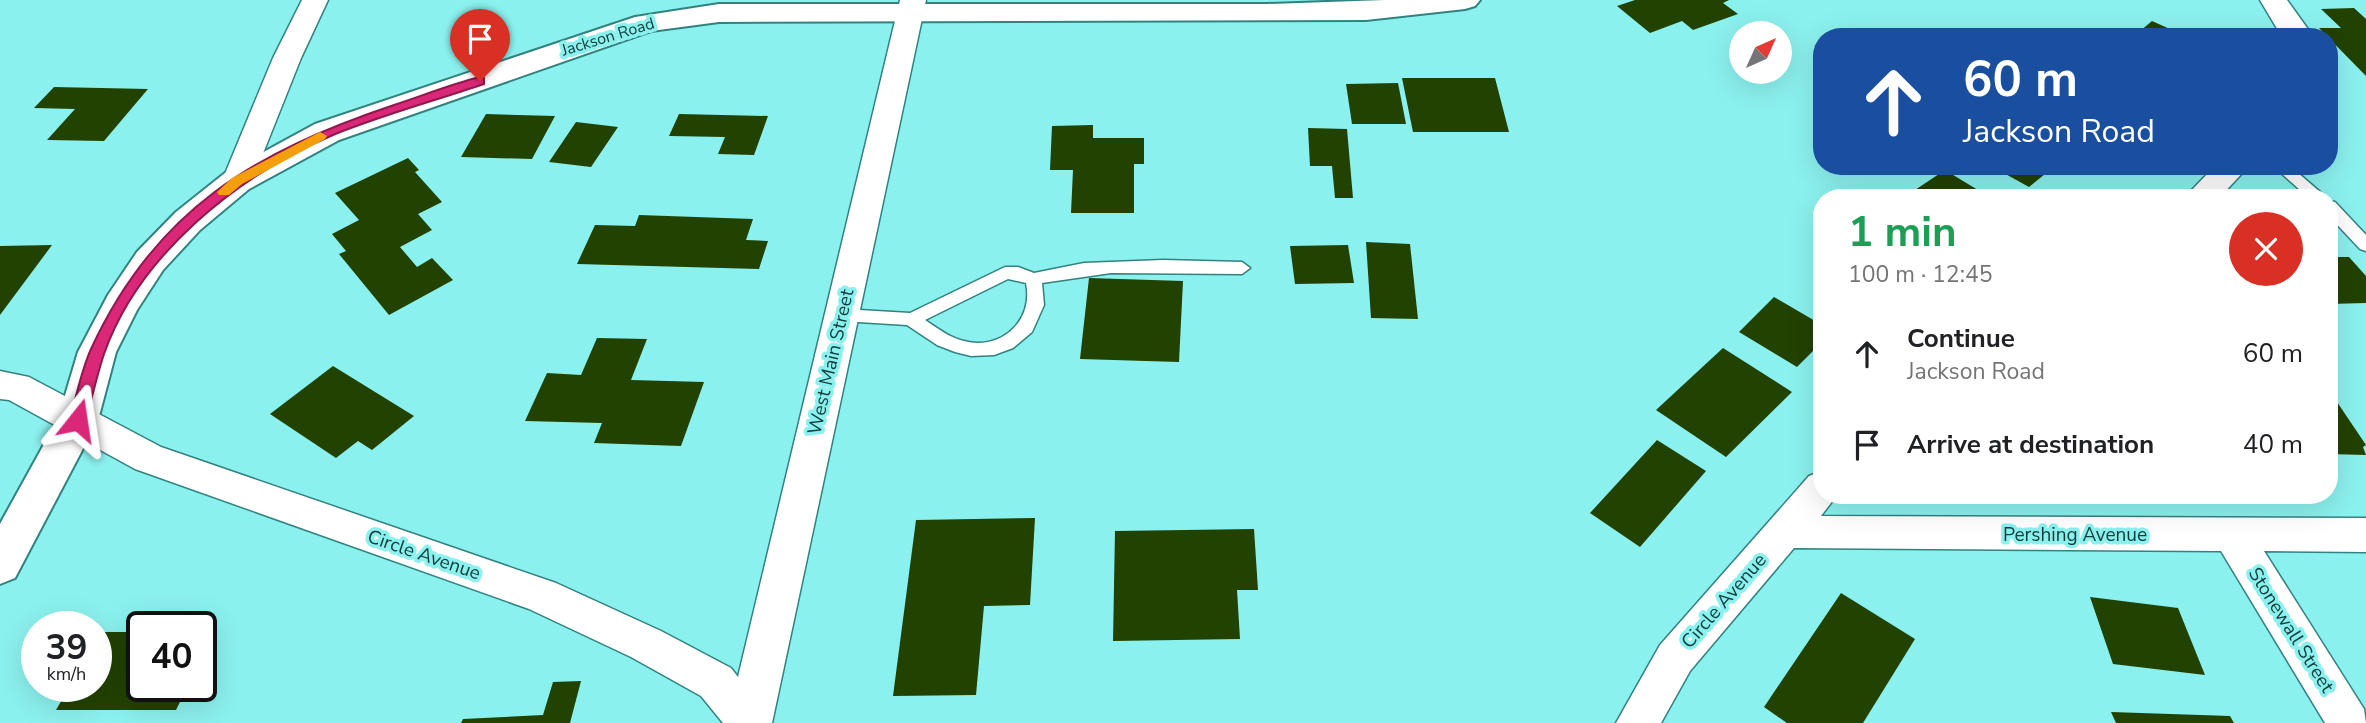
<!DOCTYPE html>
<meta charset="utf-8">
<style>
body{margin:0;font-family:"Nunito Sans",sans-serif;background:#f6f6f6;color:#202124;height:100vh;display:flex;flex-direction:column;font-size:26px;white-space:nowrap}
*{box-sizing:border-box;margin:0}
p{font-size:23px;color:#757577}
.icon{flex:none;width:38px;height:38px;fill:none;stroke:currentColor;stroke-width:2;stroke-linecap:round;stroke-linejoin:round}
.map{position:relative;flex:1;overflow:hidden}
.side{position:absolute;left:1813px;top:189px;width:525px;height:315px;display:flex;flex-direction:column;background:#fff;border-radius:28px;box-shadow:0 7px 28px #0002}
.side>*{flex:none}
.guide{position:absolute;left:1813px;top:28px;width:525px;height:147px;border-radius:28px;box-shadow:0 7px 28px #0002;background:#1a4fa0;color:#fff;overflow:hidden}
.needle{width:46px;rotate:45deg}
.controls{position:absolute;left:1729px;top:21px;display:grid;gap:14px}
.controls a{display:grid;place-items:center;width:63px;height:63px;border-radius:50%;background:#fff;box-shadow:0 7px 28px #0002;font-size:35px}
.speed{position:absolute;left:21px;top:611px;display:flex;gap:14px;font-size:35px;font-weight:700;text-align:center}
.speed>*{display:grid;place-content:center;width:91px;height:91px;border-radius:50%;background:#fff;box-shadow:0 7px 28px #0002;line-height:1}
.speed small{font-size:18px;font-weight:400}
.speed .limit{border:4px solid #111;border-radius:10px;background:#fff;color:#111}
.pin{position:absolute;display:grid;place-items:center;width:60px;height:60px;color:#fff;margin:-72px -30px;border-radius:50% 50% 50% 0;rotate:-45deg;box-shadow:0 0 7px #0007}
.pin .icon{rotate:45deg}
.me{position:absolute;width:77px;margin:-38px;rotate:15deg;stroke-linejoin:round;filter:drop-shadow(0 0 5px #0008)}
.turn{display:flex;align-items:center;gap:24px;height:147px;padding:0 35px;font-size:32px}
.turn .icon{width:91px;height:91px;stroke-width:2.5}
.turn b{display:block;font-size:49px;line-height:60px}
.round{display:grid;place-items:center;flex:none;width:74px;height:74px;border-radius:37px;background:#f6f6f6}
.overview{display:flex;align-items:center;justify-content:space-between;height:119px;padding:0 35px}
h1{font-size:42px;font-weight:700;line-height:52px;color:#1e9e55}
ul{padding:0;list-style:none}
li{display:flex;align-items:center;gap:21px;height:91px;padding:0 35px}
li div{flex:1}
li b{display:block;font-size:26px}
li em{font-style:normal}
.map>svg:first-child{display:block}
.building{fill:#224201}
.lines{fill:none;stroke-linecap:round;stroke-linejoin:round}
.service-casing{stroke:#328280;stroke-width:3}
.minor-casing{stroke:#328280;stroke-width:3}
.tertiary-casing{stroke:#328280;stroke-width:4}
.service{fill:#fff;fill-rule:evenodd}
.minor{fill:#fff;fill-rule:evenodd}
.tertiary{fill:#fff;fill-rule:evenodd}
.route{fill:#db2777;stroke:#8e194d;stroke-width:2}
.slow{fill:#f59e0b}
.labels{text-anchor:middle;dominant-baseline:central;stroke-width:7;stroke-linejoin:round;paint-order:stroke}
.far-street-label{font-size:16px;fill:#103d3c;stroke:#8bf1ee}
.street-label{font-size:19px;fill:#103d3c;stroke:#8bf1ee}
</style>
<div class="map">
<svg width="2366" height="723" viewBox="0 0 2366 723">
<rect width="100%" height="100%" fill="#8bf1ee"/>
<!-- building -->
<path class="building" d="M1635,0H1729L1723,3L1738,14L1693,30L1682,21L1650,33L1617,6Z
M2354,8L2366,19V76L2319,28H2341L2321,9Z
M2152,21L2181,34L2177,37H2133Z
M2028,28L2046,37H2014Z
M1402,78H1495L1509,132H1413Z
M1398,83L1406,124H1352L1346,84Z
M54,87L148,89L104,141L47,140L75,109L34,108Z
M486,114L555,116L532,159L461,157Z
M679,114L768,116L754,155L718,154L725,137L669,136Z
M576,122L618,127L591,167L549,162Z
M1093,125V138H1144V164H1134V213H1071L1073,170H1050L1052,126Z
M1308,128L1347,129L1353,198H1335L1332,166H1310Z
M408,158L419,170L415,172L442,202L418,214L432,230L400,247L417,267L432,258L453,280L389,315L339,254L346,251L332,234L359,220L335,193Z
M1991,166H2055L2029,187Z
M1945,170L1991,198H1903Z
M639,215L753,219L746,240L768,241L759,269L577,264L595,225L635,226Z
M1366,242L1410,244L1418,319L1371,318Z
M52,245L0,315V246Z
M1348,245L1354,283L1295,284L1290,246Z
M2329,257H2349L2366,276V303L2329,304Z
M1089,278L1183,281L1179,362L1080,359Z
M1774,297L1822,325V342L1797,367L1739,332Z
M597,338L647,339L631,380L704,382L681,446L594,443L602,423L525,421L547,373L581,375Z
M1723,348L1792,392L1726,457L1656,410Z
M333,366L414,416L372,450L358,441L336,458L270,414Z
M2329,399H2335L2366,445L2363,447L2366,455L2329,454Z
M1657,440L1706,471L1640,547L1590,513Z
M1035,518L1030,605L984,606L976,695L893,696L916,520Z
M1254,529L1258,590H1237L1240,639L1113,641L1115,531Z
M1841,593L1915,639L1863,723H1787L1764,707Z
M2090,597L2178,608L2205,675L2113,664Z
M101,632H142V686H188L176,710H56L70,686H96V640Z
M201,632H216L201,660Z
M581,681L570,723H461L463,719L543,715L553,682Z
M2111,712L2230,716L2234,723H2116Z"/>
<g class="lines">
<!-- service casing -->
<g class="service-casing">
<path id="service" d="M2273,166H2290L2327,198H2309Z
M2329,201L2335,202L2366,235V251L2360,249L2329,216Z
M1163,260L1242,262L1250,268L1242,274L1111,273L1042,283L1044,305L1032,332L1013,348L994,355L971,356L955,352L937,345L907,325L842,321L834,315L842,309L910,313L1005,267H1018L1034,273L1084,263ZM1008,279L1026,283C1034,320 1002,351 964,341C950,338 937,328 925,320Z"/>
</g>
<!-- minor casing -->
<g class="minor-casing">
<path id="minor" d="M302,0H328L301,58L252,181L248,188L237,191L226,188L222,181L273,58Z
M900,0H926L772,723H723L701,696L631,657L529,609L135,469L9,400L0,399V371L29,377L161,447L556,583L661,631L731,668L738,677Z
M2260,0H2287L2310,32V37H2282Z
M2215,166H2249L2219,198H2184Z
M1822,471V495H1837L1821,516L2366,518V552L2264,551L2364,709L2366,723H2325L2221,551L1794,548L1690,671L1661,723H1616L1660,645L1809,476Z"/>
</g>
<!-- tertiary casing -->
<g class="tertiary-casing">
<path id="tertiary" d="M1385,0H1480L1475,6L1465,9L1366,20L719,22L651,31L339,140L249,189L200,230L163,270L137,310L116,352L98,420L15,578L0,584V524L58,419L78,352L108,295L137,252L176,212L225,173L315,124L635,17L719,4H1267Z"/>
</g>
<!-- service -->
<use href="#service" class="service"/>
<!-- minor -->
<use href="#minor" class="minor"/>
<!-- tertiary -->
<use href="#tertiary" class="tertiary"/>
</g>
<!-- route -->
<path class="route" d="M480,77L484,78V84C434,101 382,115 333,135C239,175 139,254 104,354C97,375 92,398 86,420L78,427L72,425L70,420C76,397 81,371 91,349C155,210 254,152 394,105C422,96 451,84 480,77Z"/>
<!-- slow -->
<path class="slow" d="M320,132L327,136L325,139L242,184L229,195H219L217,192L232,178Z"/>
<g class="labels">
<!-- far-street labels -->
<g class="far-street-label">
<text transform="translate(608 37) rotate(-17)">Jackson Road</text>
</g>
<!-- street labels -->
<g class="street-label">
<text transform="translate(831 362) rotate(-77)">West Main Street</text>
<text x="2075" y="535">Pershing Avenue</text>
<text transform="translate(424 555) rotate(19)">Circle Avenue</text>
<text transform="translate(1724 601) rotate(-49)">Circle Avenue</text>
<text transform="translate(2291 630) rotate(58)">Stonewall Street</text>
</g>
</g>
</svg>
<div class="controls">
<a><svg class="needle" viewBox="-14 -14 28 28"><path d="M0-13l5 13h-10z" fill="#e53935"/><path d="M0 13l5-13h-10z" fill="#757577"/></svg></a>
</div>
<div class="speed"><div>39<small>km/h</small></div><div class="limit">40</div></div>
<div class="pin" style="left:480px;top:81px;background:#d93025"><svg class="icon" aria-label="arrive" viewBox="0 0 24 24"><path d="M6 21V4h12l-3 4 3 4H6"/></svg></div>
<svg class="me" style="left:78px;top:420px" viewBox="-20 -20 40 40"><path d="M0-17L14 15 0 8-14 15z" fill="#db2777" stroke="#fff" stroke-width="4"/></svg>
<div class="guide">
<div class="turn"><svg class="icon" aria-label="ahead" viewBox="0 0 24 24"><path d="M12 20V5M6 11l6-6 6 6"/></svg><div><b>60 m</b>Jackson Road</div></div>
</div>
<section class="side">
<div class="overview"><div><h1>1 min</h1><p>100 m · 12:45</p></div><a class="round" style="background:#d93025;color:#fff"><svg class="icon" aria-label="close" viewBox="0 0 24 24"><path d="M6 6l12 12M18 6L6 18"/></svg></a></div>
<ul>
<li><svg class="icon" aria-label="ahead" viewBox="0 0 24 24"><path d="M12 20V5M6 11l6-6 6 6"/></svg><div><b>Continue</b><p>Jackson Road</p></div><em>60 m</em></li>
<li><svg class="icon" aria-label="arrive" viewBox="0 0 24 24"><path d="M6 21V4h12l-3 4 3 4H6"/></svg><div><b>Arrive at destination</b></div><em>40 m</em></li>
</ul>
</section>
</div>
